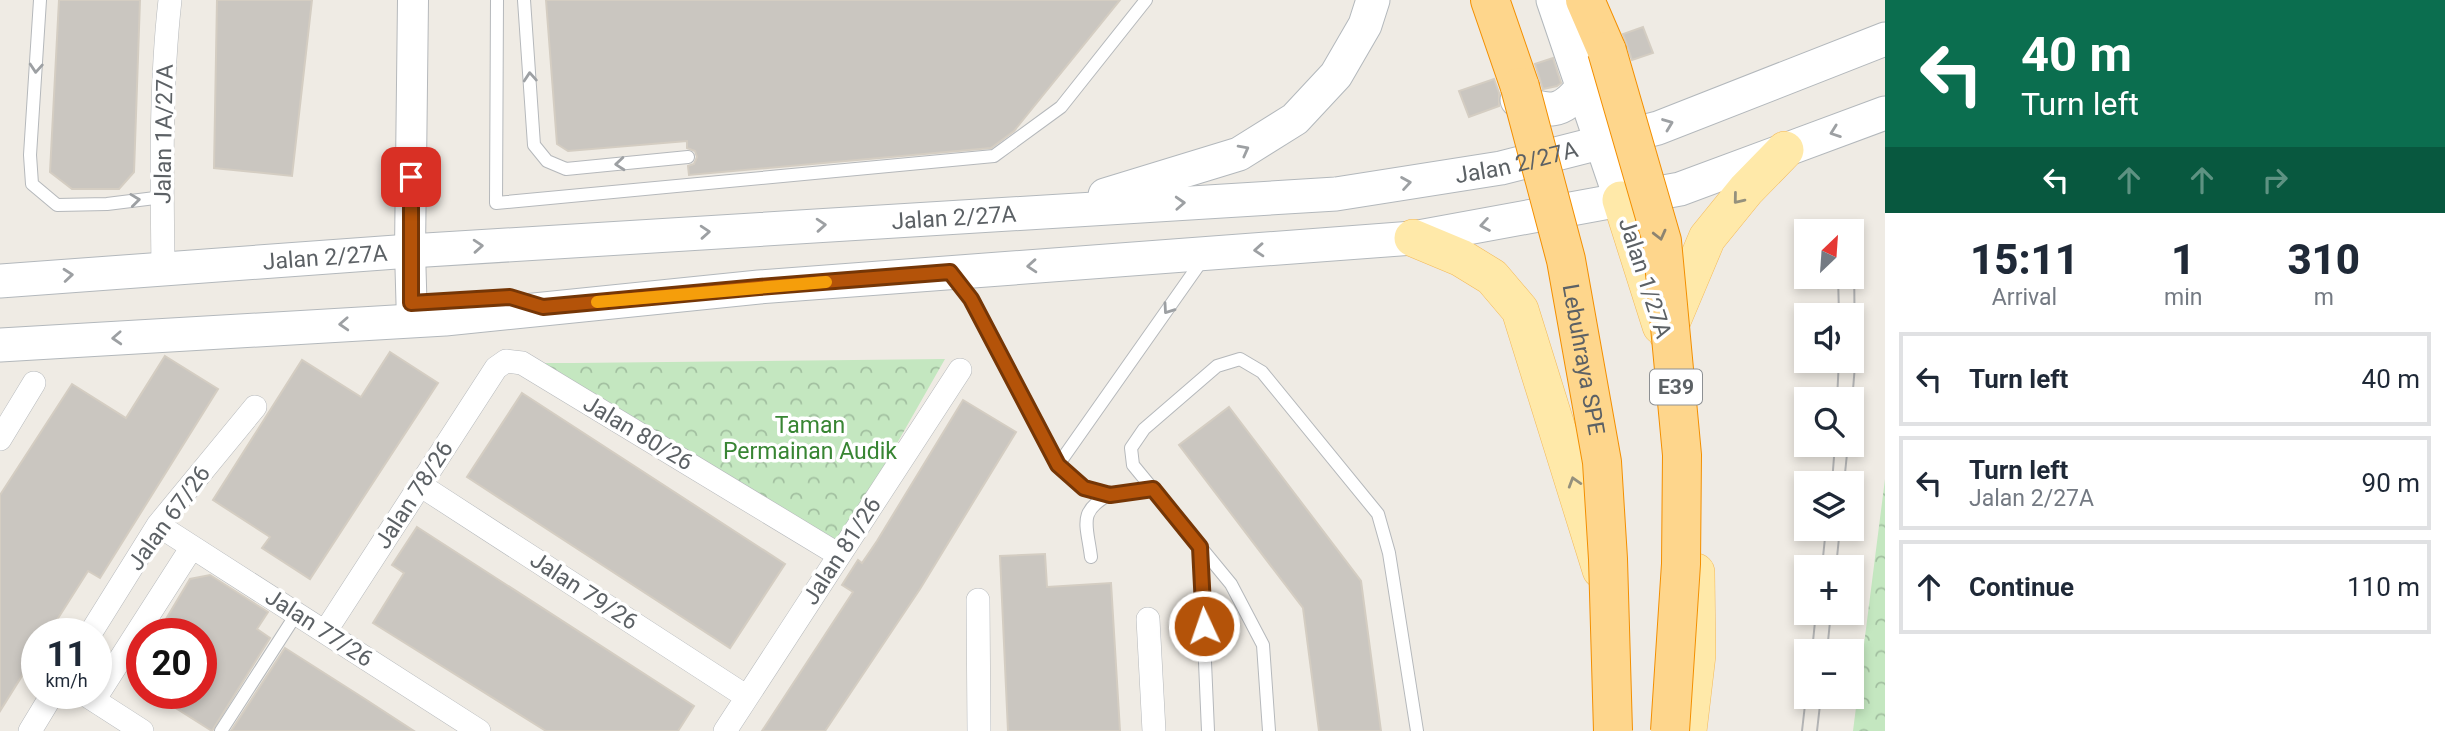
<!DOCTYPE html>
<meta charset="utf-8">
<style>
body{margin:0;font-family:Roboto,sans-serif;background:#f2f2f3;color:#1f2937;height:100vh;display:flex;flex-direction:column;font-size:26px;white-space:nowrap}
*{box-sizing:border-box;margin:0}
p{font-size:23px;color:#747a83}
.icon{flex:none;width:38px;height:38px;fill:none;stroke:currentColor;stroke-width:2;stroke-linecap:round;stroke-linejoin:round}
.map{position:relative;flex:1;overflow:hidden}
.side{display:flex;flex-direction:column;background:#fff;width:560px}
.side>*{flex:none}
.top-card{background:#0b6e4f;color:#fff;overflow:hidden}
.needle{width:46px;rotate:25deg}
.buttons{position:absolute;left:1794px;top:219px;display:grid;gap:14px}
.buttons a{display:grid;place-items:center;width:70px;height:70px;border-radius:0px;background:#fff;box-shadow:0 4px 10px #0003;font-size:35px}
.speed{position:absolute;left:21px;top:618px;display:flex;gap:14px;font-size:35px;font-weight:700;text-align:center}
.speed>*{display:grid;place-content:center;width:91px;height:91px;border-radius:50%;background:#fff;box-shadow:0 4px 10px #0003;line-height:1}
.speed small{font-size:18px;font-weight:400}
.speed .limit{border:10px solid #d22;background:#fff;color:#111}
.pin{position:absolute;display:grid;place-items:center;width:60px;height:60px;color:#fff;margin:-30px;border-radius:14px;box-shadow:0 4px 10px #0006}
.me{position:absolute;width:77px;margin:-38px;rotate:357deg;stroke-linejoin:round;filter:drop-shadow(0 0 5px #0008)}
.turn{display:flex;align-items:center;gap:24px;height:147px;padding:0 21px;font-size:32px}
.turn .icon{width:91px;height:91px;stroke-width:2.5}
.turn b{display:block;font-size:49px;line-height:60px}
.lanes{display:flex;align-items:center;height:66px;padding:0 21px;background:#0003;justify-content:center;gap:35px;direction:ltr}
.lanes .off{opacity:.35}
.eta{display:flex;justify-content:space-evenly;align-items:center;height:119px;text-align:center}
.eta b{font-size:42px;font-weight:800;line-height:49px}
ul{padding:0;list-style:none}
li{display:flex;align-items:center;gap:21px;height:94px;margin:0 14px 10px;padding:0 7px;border:4px solid #e0e1e3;border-radius:0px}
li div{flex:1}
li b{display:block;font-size:26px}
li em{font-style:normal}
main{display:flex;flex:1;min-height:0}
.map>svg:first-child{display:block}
.forest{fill:url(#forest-crowns)}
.building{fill:#cac6c0;stroke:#d4cdc2;stroke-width:2}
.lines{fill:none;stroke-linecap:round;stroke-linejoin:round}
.service-casing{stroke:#b5b8bb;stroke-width:14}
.minor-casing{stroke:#b5b8bb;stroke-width:24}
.tertiary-casing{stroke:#b5b8bb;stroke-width:32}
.secondary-casing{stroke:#b3b8bc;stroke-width:35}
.primary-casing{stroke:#f3b959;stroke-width:38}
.motorway-casing{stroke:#f38f00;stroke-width:40}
.service{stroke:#fff;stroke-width:12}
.minor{stroke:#fff;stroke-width:23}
.tertiary{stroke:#fff;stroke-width:30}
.secondary{stroke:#fff;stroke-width:33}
.primary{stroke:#ffe9a9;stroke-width:37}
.motorway{stroke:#fed68c;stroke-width:38}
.tram{stroke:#b3b4b5;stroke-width:2}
.motorway-bridge-casing{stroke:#f38f00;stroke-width:40;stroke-linecap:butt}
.motorway-bridge{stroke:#fed68c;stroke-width:38}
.oneway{stroke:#9da0a3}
.oneway2{stroke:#95917d}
.oneway3{stroke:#8d8471}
.route-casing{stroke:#753606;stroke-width:18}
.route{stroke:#b45309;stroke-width:12}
.slow{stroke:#f59e0b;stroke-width:12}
.labels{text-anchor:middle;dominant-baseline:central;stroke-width:7;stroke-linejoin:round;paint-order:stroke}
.shield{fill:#fff;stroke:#8d9093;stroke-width:2}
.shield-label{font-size:21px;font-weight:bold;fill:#5c6165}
.street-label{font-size:23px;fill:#5c6165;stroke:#fff}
.park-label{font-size:23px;fill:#388533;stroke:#fff}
</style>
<main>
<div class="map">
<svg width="1885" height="731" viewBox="0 0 1885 731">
<defs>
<pattern id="forest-crowns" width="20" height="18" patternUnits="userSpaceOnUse" patternTransform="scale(1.75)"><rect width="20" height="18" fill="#c4e7c0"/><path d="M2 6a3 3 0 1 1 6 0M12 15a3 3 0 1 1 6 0" fill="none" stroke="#a2bfa0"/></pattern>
</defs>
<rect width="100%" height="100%" fill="#efebe4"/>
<!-- forest -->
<path class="forest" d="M945,359L838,547L536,363H572Z
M1885,479V731H1853Z"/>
<!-- building -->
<path class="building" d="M59,0H140L134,172L119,189H72L50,172Z
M217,0H312L292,176L214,168Z
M546,0H1120L1014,131L991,148L689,175L688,166L694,164L697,157L695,151L687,148V141L568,151L557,144Z
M1643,27L1653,53L1632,60L1623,34Z
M1553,58L1561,83L1557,86L1543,89L1535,64Z
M1494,79L1499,93V106L1469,117L1459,91Z
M390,352L438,383L310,579L262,548L270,537L213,500L302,360L361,397Z
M165,356L218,389L100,578L88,571L48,634H37V652L0,711V495L72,384L126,418Z
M522,393L785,564L730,648L467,477Z
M963,400L1016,432L920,589L825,731H762L853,592L842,585L858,560L862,563L877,541Z
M1229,407L1361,581L1381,731H1319L1303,608L1179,445Z
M417,527L694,706L678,731H546L373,623L404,573L392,565Z
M1045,554L1047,587L1111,583L1120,731H1008L1000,556Z
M210,575L268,612L257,629L270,638L212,731L152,693H201V634H157L190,579Z
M285,648L365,699L414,731H231Z"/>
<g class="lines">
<!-- service casing -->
<g class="service-casing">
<path id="service" d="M40,0L30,155L32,184L57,205L107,204L163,197
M497,0L496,203L994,156L1061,107L1146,0
M524,0L534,145L547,161L566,169L688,157
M952,275L971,299L1058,465L1084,488L1110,494L1153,489
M1058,465L1203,259
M1200,547L1208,731
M1091,557C1087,524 1077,512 1110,494
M221,731L297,613
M1269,731L1263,645L1231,584L1133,465L1131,448L1144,429L1217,366L1240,359L1262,372L1378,514L1389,553L1417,731"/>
</g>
<!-- minor casing -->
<g class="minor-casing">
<path id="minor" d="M163,268C162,179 160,89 170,0
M0,439L34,383
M420,485L747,697
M158,525L479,731
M978,600L979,731
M1148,619L1154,731
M325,632L496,368L506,361L522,363L839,555
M90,634L158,525L255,407
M83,693L142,731
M94,700L192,547
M30,731L53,693
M725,731L960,370"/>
</g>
<!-- tertiary casing -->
<g class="tertiary-casing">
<path id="tertiary" d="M412,320L410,251L413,0"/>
</g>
<!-- secondary casing -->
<g class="secondary-casing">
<g id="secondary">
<path d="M1553,0L1621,200"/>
<path d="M1517,100C1549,113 1561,115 1583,86"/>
<path d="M1105,195L1239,154L1295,119L1336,75L1365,25L1373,0"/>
<path id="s1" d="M0,281L410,251L1336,194L1501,168L1658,128L1885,39"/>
<path d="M0,345L445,319L759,287L1413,238L1680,189L1885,113"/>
</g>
</g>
<!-- primary casing -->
<g class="primary-casing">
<path id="primary" d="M1621,200L1661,326
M1413,238L1461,258L1492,277L1520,310L1601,570
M1667,333L1707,238L1746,190L1785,150
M1688,731L1697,655L1696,572"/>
</g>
<!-- motorway casing -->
<g class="motorway-casing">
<path id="motorway" d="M1490,0L1520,87
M1585,0L1607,51"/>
</g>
<!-- service -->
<use href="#service" class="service"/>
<!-- minor -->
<use href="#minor" class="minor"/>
<!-- tertiary -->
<use href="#tertiary" class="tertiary"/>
<!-- secondary -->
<use href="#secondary" class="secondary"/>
<!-- primary -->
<use href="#primary" class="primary"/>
<!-- motorway -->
<use href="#motorway" class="motorway"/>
<!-- tram -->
<path class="tram" d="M1838,276L1839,315
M1837,399L1839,360
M1852,402L1855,365L1854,258
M1832,483L1835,444
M1844,483L1848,444
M1822,567L1826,528
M1836,567L1840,528
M1812,651L1816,612
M1827,651L1831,612
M1802,731L1806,696
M1817,731L1821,696"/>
<!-- motorway-bridge casing -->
<g class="motorway-bridge-casing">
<g id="motorway-bridge">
<path d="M1607,51L1662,241L1682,455L1681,564L1670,731"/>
<path id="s2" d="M1520,87L1566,260L1602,462L1608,559L1613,731"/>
</g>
</g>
<!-- motorway-bridge -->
<use href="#motorway-bridge" class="motorway-bridge"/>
</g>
<!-- one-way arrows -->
<defs><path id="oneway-chevron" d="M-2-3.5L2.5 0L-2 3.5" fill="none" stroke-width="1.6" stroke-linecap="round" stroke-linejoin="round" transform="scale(1.75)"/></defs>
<g class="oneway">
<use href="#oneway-chevron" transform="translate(36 68) rotate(94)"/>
<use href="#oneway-chevron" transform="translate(530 77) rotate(-94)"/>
<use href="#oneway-chevron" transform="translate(1668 124) rotate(-21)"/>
<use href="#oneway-chevron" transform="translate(1835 132) rotate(160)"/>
<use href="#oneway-chevron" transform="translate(1244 150) rotate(-28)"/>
<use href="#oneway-chevron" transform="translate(620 164) rotate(175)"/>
<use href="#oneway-chevron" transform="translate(1406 183) rotate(-9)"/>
<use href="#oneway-chevron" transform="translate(135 200) rotate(-7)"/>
<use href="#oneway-chevron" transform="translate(1180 203) rotate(-3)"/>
<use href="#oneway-chevron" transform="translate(821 225) rotate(-4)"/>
<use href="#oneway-chevron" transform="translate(1485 225) rotate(170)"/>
<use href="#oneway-chevron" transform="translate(705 232) rotate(-4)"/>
<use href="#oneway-chevron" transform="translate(478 246) rotate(-4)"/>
<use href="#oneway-chevron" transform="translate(1259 250) rotate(176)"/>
<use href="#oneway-chevron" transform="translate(1032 266) rotate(176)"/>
<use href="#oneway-chevron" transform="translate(68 275) rotate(-5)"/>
<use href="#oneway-chevron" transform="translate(1168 309) rotate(125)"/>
<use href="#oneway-chevron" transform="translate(344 324) rotate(177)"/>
<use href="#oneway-chevron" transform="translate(117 338) rotate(177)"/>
</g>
<g class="oneway2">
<use href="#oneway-chevron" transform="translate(1738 199) rotate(129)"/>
<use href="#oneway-chevron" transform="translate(1574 482) rotate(-107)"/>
</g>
<use class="oneway3" href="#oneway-chevron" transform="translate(1660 235) rotate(76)"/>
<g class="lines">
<!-- route casing -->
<g class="route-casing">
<path id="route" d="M411,177V303L510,297L543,307L759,287L950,272L971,299L1058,465L1084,488L1110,495L1153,489L1200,547L1204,626"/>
</g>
<!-- route -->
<use href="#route" class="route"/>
<!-- slow -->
<path class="slow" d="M597,302L826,282"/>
</g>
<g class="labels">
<!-- shield labels -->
<rect class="shield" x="1650" y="369.5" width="52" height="35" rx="5"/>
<g class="shield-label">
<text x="1676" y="387">E39</text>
</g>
<!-- street labels -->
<g class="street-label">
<text transform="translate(164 134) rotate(-89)">Jalan 1A/27A</text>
<text stroke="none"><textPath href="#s1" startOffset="1522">Jalan 2/27A</textPath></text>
<text stroke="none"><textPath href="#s1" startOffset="956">Jalan 2/27A</textPath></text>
<text stroke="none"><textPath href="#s1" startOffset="326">Jalan 2/27A</textPath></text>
<text transform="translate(1645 278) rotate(72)">Jalan 1/27A</text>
<text stroke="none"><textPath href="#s2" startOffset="280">Lebuhraya SPE</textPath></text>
<text transform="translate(638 433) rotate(31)">Jalan 80/26</text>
<text transform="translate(414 495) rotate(-57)">Jalan 78/26</text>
<text transform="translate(169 518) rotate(-54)">Jalan 67/26</text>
<text transform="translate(842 551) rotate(-57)">Jalan 81/26</text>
<text transform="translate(584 591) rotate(33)">Jalan 79/26</text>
<text transform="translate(319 628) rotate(33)">Jalan 77/26</text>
</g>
<!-- park labels -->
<g class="park-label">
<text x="810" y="425">Taman<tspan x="810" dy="26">Permainan Audik</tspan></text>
</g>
</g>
</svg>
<div class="buttons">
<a><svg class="needle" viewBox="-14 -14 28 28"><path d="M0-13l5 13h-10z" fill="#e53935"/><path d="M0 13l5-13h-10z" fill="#747a83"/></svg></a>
<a><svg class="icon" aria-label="sound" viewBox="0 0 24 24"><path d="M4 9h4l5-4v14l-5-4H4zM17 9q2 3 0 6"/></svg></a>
<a><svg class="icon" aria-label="search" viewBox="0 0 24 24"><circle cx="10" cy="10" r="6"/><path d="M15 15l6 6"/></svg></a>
<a><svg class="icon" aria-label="layers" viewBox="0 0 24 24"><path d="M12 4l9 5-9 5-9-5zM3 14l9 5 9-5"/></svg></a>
<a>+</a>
<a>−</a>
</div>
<div class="speed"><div>11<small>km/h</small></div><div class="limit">20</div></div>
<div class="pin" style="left:411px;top:177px;background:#d93025"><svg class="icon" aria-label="arrive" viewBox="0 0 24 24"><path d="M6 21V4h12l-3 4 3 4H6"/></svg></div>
<svg class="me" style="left:1204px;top:626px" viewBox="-20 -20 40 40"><circle r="17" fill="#b45309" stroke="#fff" stroke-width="3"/><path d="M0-11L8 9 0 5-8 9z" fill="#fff"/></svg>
</div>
<section class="side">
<div class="top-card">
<div class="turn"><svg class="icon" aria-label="left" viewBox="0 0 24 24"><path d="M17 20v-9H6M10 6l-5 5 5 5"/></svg><div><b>40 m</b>Turn left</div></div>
<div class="lanes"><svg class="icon" aria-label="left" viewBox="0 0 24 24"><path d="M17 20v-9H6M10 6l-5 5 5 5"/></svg><svg class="icon off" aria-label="ahead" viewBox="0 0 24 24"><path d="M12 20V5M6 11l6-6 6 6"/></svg><svg class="icon off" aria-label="ahead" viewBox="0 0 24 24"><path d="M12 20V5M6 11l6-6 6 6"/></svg><svg class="icon off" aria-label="right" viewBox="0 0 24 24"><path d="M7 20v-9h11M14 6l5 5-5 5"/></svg></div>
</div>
<div class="eta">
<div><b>15:11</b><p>Arrival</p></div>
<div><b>1</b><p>min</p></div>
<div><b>310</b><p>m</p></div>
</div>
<ul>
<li><svg class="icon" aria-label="left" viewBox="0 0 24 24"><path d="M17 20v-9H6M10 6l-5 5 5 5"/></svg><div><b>Turn left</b></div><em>40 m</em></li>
<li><svg class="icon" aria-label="left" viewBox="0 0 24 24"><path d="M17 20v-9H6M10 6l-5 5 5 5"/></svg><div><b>Turn left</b><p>Jalan 2/27A</p></div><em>90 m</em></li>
<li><svg class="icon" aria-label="ahead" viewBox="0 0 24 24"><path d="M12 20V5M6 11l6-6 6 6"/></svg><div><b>Continue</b></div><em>110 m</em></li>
</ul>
</section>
</main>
